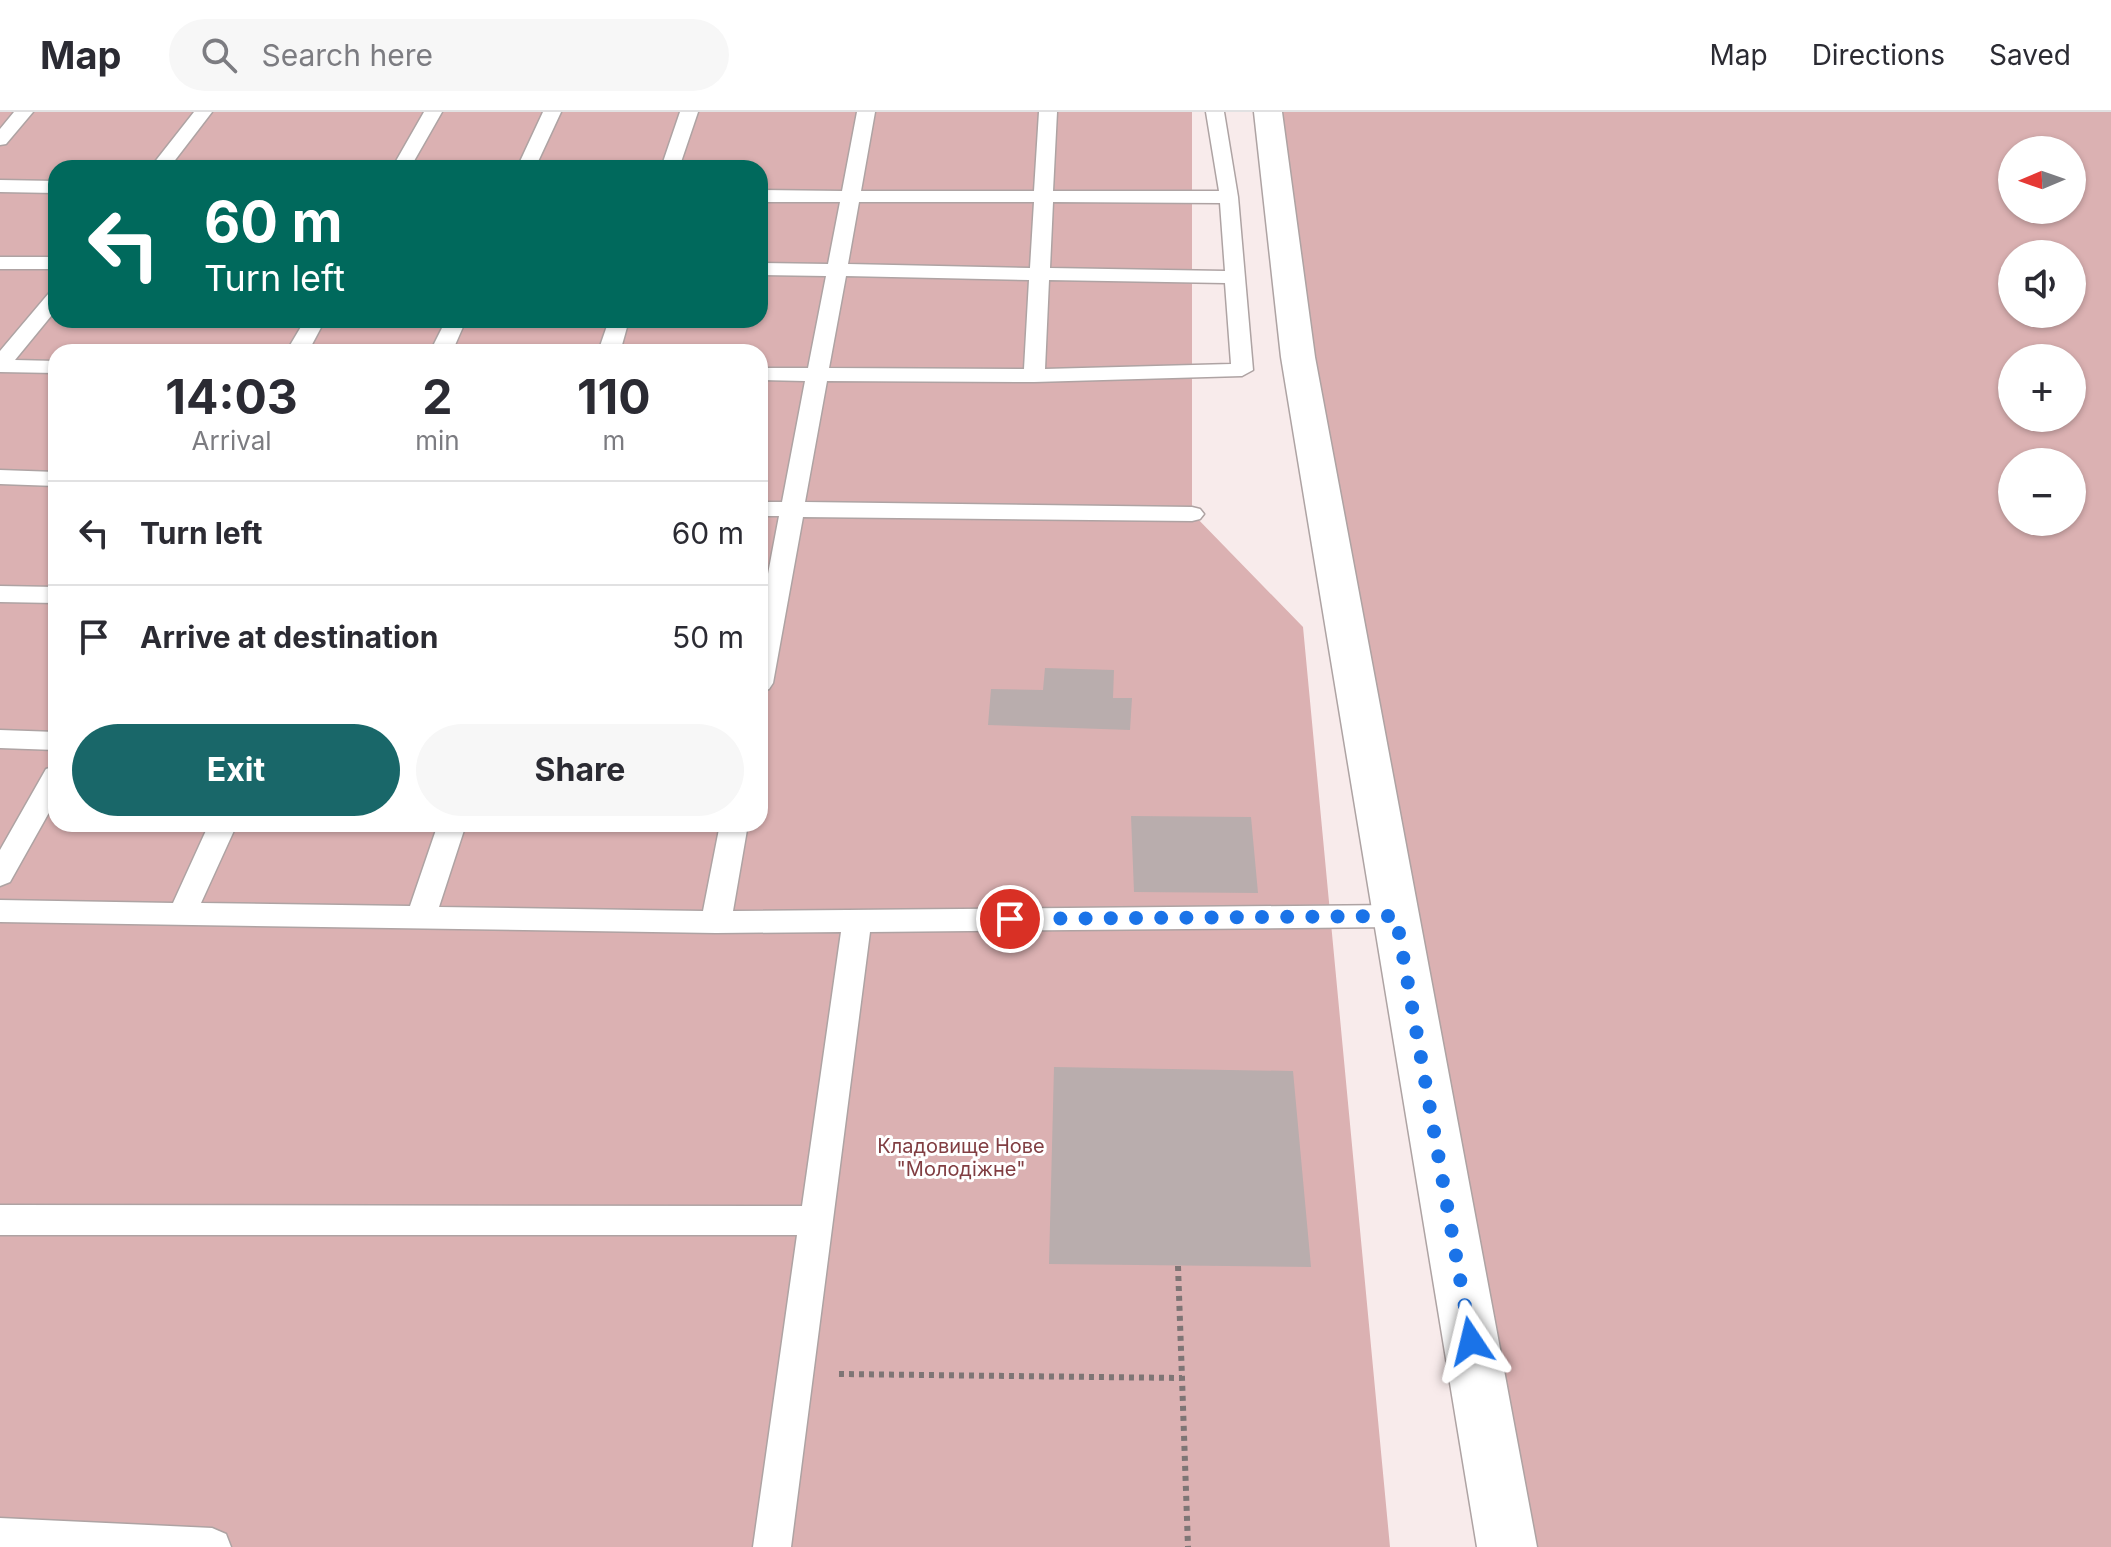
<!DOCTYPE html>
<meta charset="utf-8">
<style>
body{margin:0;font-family:Inter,sans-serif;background:#f7f7f7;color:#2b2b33;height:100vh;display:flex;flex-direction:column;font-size:30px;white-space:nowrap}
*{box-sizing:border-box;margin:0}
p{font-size:26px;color:#7c7c81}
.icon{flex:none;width:44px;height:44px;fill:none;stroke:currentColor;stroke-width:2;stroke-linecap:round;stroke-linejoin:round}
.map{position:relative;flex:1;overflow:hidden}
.side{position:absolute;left:48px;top:232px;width:720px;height:488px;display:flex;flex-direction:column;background:#fff;border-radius:24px;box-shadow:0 2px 6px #0004}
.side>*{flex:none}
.banner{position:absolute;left:48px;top:48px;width:720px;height:168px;border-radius:24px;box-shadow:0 2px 6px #0004;background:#00695c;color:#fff;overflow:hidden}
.needle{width:52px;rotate:268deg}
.buttons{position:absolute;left:1998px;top:24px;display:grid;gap:16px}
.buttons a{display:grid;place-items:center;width:88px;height:88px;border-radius:50%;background:#fff;box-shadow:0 2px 6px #0004;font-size:40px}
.pin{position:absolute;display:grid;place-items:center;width:68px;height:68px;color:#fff;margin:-34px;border:4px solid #fff;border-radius:50%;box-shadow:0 2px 8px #0007}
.me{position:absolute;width:88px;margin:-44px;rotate:350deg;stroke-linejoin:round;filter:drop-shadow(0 0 6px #0008)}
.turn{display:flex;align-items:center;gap:28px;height:168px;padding:0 24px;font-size:36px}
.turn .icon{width:104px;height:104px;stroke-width:2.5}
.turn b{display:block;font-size:56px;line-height:68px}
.eta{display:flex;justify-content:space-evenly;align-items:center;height:136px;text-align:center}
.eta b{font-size:48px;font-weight:700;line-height:56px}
.cta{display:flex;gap:16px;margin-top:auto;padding:16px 24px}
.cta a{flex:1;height:92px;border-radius:48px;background:#196769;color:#fff;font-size:32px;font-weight:700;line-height:92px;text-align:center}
.cta a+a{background:#f7f7f7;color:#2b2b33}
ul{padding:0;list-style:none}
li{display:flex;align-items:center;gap:24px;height:104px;padding:0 24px;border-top:2px solid #e1e1e2}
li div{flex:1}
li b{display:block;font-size:30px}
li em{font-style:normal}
header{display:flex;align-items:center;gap:48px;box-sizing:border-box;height:112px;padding:0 40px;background:#fff;border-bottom:2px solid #e1e1e2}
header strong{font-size:38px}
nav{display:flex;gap:44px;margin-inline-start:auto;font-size:28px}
.search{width:560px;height:72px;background:#f7f7f7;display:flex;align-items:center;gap:20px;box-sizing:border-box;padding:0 28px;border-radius:44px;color:#7c7c81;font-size:30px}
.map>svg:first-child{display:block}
.green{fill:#dbb1b2;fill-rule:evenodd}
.building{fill:#b9adad}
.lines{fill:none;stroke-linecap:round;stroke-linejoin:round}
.lane-casing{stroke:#aea3a3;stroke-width:3}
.secondary-casing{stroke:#aea3a3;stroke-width:3}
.path{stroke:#7e7575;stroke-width:6;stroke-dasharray:5 5;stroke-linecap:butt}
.lane{fill:#fff;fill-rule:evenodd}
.secondary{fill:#fff;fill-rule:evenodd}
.route{stroke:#1a73e8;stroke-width:14;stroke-dasharray:0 25.2}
.labels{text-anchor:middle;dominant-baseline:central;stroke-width:6;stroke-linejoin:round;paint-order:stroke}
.park-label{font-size:20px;fill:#813e42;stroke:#fff}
</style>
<header>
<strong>Map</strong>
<div class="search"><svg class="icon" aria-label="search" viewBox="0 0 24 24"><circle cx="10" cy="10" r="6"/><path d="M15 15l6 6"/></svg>Search here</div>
<nav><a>Map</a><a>Directions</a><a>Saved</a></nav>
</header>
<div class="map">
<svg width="2111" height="1435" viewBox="0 0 2111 1435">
<rect width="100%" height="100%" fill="#f8ebeb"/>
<!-- green -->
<path class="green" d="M0,0H1192V401L1303,515L1390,1435H0ZM56,56H760V208H56ZM56,240H760V712H56Z
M1268,0H2111V1435H1507ZM2012,38H2072V98H2012ZM2012,142H2072V202H2012ZM2012,246H2072V306H2012ZM2012,350H2072V410H2012Z"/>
<!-- building -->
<path class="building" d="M1045,556L1114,558L1113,586H1132L1130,618L988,613L991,577L1043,578Z
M1131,704L1251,705L1258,781L1134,780Z
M1054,955L1293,959L1311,1155L1049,1152Z"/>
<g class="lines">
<!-- lane casing -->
<g class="lane-casing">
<path id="lane" d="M14,0H33L6,32L0,33V17Z
M194,0H212L169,56H150Z
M424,0H442L410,56H392Z
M543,0H561L535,56H517Z
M680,0H698L679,56H661Z
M857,0H875L861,79H1034L1039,0H1057L1053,79H1219L1206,0H1224L1238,85L1253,258L1242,264L1034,270L827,269L805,390L1192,395L1200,397L1204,402L1200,407L1192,409L803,405L773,571L769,577L760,580V504L779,404H760V390H782L805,269L760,268V256H808L826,164L760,163V151L828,152L840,90H760V78L842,79ZM859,90H1034L1030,156L848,152ZM1053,90L1220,91L1225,159L1050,156ZM846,164L1029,168L1024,257L829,256ZM1049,168L1225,171L1231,252L1045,257Z
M0,68L56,69V81L0,80Z
M0,145H56V157H0Z
M56,179V198L15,248L56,249V261L0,260V239L49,181Z
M305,208H325L308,240H286Z
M446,208H466L452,240H430Z
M609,208H629L620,240H598Z
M0,358L56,360V374L0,372Z
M0,474L56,475V491L0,490Z
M0,618L56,620V638L0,636Z
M56,654V688L10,770L0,774V738L46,657Z
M209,712H237L201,791L410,794L438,712H466L439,795L703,799L720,712H748L733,799L1396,793L1406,796L1411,804L1406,812L1396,815L870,820L791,1435H753L797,1123H0V1093L802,1094L841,820L716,821L0,810V788L173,791Z
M0,1406L212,1416L226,1422L231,1435H0Z"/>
</g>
<!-- secondary casing -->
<g class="secondary-casing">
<path id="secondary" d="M1254,0H1282L1315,245L1537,1435H1477L1281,245Z"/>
</g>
<!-- path -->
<path class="path" d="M1178,1154L1188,1435
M839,1262L1182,1266"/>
<!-- lane -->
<use href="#lane" class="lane"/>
<!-- secondary -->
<use href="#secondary" class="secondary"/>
</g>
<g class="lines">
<!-- route -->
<path class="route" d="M1010,807L1396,804L1471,1229"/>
</g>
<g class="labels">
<!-- park labels -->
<g class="park-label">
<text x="961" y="1034">Кладовище Нове<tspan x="961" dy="23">"Молодіжне"</tspan></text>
</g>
</g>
</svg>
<div class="buttons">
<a><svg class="needle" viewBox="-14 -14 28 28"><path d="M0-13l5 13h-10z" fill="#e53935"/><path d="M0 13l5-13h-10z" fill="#7c7c81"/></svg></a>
<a><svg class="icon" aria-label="sound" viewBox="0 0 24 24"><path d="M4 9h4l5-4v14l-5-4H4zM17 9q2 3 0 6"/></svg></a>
<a>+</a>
<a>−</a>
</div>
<div class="pin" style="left:1010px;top:807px;background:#d93025"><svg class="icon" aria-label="arrive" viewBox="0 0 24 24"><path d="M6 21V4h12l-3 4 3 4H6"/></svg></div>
<svg class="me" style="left:1471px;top:1229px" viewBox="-20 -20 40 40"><path d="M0-17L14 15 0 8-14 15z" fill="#1a73e8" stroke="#fff" stroke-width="4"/></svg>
<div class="banner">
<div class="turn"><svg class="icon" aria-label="left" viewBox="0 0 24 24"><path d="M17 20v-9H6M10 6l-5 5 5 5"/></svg><div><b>60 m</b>Turn left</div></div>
</div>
<section class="side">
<div class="eta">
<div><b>14:03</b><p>Arrival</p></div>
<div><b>2</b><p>min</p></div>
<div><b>110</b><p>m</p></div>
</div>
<ul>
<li><svg class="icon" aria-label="left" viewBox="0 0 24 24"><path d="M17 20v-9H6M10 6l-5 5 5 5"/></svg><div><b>Turn left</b></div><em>60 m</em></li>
<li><svg class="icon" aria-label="arrive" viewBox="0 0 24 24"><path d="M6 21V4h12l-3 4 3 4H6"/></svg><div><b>Arrive at destination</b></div><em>50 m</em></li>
</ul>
<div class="cta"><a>Exit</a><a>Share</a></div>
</section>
</div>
